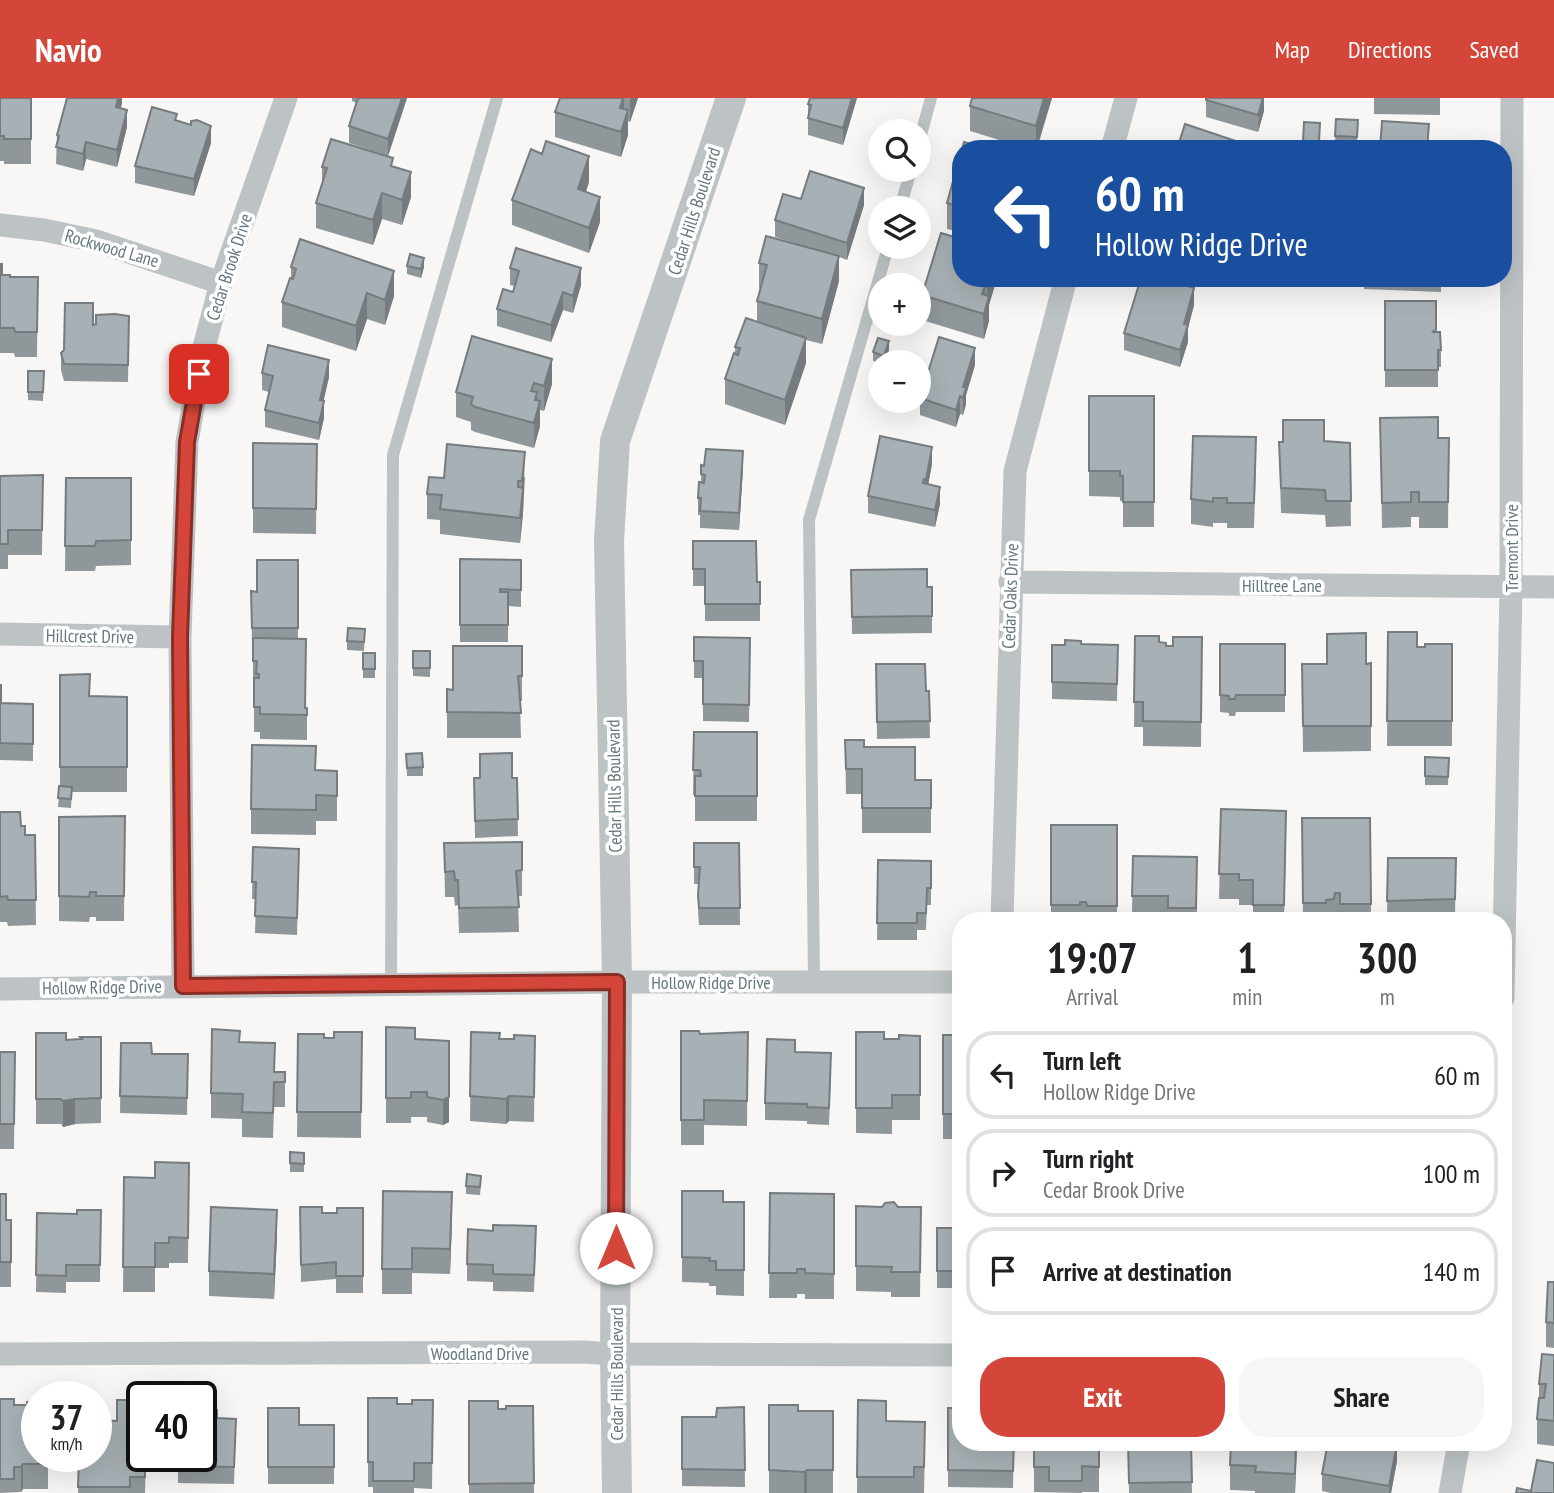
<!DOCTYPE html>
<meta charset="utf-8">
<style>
body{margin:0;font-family:"PT Sans Narrow",sans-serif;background:#f6f6f6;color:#202124;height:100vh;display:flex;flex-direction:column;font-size:26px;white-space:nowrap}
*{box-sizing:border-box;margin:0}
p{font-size:23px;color:#757577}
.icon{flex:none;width:38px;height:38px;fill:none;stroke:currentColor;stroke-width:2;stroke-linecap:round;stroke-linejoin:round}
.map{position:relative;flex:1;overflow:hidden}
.side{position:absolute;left:952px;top:814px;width:560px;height:539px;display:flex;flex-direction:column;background:#fff;border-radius:28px;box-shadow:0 7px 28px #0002}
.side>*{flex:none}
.top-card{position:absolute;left:952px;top:42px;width:560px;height:147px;border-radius:28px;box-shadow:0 7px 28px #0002;background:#1a4fa0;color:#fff;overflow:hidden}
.fabs{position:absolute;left:868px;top:21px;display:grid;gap:14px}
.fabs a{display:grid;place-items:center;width:63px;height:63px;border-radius:50%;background:#fff;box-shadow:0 7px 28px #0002;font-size:35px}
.speed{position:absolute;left:21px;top:1283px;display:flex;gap:14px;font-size:35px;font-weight:700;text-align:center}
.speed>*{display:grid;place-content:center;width:91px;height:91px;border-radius:50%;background:#fff;box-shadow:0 7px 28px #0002;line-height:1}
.speed small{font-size:18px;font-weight:400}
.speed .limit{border:4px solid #111;border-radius:10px;background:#fff;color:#111}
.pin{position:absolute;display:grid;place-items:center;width:60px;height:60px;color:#fff;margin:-30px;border-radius:14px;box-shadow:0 4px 10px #0006}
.me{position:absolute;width:77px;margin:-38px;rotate:0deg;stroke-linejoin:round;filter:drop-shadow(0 0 5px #0008)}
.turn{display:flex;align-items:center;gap:24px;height:147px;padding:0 28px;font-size:32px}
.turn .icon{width:91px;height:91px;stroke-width:2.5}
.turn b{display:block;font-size:49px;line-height:60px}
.eta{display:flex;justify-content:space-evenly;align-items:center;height:119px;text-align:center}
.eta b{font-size:42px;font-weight:600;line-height:49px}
.action{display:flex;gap:14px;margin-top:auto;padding:14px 28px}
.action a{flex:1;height:80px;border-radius:28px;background:#d44639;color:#fff;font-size:28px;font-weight:600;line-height:80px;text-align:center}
.action a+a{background:#f6f6f6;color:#202124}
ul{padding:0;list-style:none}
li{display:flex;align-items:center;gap:21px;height:88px;margin:0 14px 10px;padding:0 14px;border:4px solid #e0e0e0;border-radius:28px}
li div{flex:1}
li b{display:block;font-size:26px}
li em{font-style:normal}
header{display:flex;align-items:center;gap:42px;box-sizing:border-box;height:98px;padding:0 35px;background:#d44639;color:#fff}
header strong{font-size:33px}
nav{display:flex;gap:38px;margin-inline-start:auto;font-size:24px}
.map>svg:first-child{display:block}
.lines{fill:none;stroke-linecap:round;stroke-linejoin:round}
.service{stroke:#bdc3c5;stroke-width:12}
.minor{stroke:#bdc3c5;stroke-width:23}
.tertiary{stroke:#bdc3c5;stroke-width:30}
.wall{fill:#90979b}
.shaded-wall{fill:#757b7e}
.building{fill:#a7b0b4;stroke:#757b7e;stroke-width:2}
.route-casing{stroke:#8a2e25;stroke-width:18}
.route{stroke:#d44639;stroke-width:12}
.labels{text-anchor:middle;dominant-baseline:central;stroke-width:7;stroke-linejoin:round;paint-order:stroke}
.street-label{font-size:18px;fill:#65777e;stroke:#fff}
</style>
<header>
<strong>Navio</strong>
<nav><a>Map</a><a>Directions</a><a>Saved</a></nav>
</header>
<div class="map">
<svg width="1554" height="1395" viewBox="0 0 1554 1395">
<rect width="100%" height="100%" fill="#f8f7f5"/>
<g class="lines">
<!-- service -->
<path class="service" d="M919,44L931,0
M900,110L911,72
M814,884L809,422L888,149
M391,886L393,357L497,0"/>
<!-- minor -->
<path class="minor" d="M1112,51L1126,0
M0,127L44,132L96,143L221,185
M1010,484L1554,489
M0,536L180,539
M1002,822L1015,373L1066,180
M183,888L180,539L187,344L203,253L221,185L286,0
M0,891L617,884H961
M1503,900L1511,489L1512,0
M0,1256L583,1254L615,1256L961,1257
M1450,1395L1459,1344"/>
<!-- tertiary -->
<path class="tertiary" d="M617,1395L615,1256L617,884L609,443L615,343L731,0"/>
</g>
<!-- wall -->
<path class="wall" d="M0,0H31V66H4V63H0Z
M122,0L120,10L127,29L117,69L86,61L83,73L56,66L57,37Z
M352,0H407L388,58L349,45V28L357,5L352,3Z
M560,0H638L630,24L628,23V37L621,59L555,39V14Z
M810,0H857L843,47L808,37V6Z
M972,0H1052L1037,51H1029L970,33V8Z
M1264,0V13L1258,34L1206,19V2Z
M1374,0H1440V17L1374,16Z
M1336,21L1358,22L1357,48L1335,46Z
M177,22L191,27L211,45L194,98L135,85V68Z
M1304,24L1320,25L1319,51H1303Z
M961,54V134L947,131V105Z
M322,69H393L411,99L402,127L382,121L373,147L316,130V105L322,86Z
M589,84L586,94L600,124L589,155L512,127V102Z
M801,101L864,107L847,162L839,159V183L822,246L806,242V265L785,327L725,306V281L735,256V249L757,224V203L760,191L759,190V165L801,147L775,139V122Z
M0,166L2,177L10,179H38L37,259H15L14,255H0Z
M407,168L424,169L421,180L407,176Z
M291,169L394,198L385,227L367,221L356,253L282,229V204L291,180Z
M510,170L581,187L573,215L563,212L551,244L497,228V211L513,194L514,188L510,187Z
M997,180L989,207V223L984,241L922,222V197Z
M1175,180H1198L1196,187Z
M1364,180H1441V194L1364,191Z
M1385,203L1436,234L1441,252V269H1438V289H1385Z
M1194,207L1188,230V244L1180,269L1124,252V235Z
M129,218L128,284L64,283L61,272V255L93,227Z
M472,238L552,286L544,313L540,312V328L534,350L475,334L471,332V324L456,319V294Z
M889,252L885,264H880V265L873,263V254Z
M975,267L966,297V306L963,317L960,316L956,329L920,317V300Z
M28,273H44L43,303L28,302Z
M262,275L329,279L323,303L324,320L319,342L265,329V312L269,294L262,292Z
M1089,298H1154V429H1123V403H1120V399L1089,398Z
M1380,320L1438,340H1449L1448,430H1419V419H1411V429L1382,430Z
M1324,343L1350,345L1351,428L1326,429L1325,417L1281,415L1279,344Z
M253,345L317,346L316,436L253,435Z
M1256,364L1254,430H1227V425H1213V429L1191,426V401Z
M932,366L928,386L940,406L935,429L868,415V398Z
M701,367L743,370L739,432L700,430V417H698V400L701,384Z
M43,377L42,457H8V471H0V378Z
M525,379L523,415L520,445L440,436V422L427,421V396L444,380Z
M66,380H131V467L96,468L95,473H65Z
M693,443L757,484H760V523H705V488H693Z
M460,461L521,462V509L508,508V544H460Z
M298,462V541L306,610H307V642L260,641V634H254V588H253V547H252L251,493L257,494Z
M851,472L927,489H932V535L852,536Z
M365,531L364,553L347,552V543Z
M1388,534L1417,549L1452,546V648H1387Z
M1135,538L1159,544L1166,548H1173L1202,539L1201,649L1143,648V629H1134Z
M694,539L750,540L749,624L703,623V580H694Z
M1081,546L1118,547L1117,603L1052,601V547Z
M1220,546H1285V614H1236L1235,618H1229V615L1220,614Z
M522,548V603H520L521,640H447V591L453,592Z
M413,553H430V579L413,578Z
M363,555H375V580H363Z
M1371,565V653L1303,654L1302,566Z
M876,566L926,593H929L930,640L877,641Z
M60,577L90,598L127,599V694H72L71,710L58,709L60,688Z
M0,587L1,605L33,606V663L0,662Z
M694,634H757V723H695V697H693Z
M845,642L864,649L915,682H931V735H862V696H846Z
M406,656L423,669V678H407Z
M1425,659L1449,660L1448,687H1425Z
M316,672L337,673V723H316V737L251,736V711Z
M474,680H517L518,738L475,740Z
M1221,711L1286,738L1284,822H1253V807H1239V801H1219Z
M0,714L21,728L25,737H35L36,827L8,828L7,824H0Z
M125,718L124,823H96V819H90L89,824L59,823V719Z
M1302,720H1370L1371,822H1340V820H1335L1334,822H1303Z
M1051,727H1117V822H1051Z
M522,744V798H518L519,834L459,835L458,807L455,808L454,799H445L444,745Z
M694,745H739L740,827H699L698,814V786H694Z
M253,749L299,768L297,837L255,835L256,801H252Z
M1133,758L1197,759V822H1168V815H1132Z
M1388,760H1456L1455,818L1387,820Z
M878,762L931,763V807H927L926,832H917V842H877Z
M386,929L415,941L449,943V1024L443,1027L427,1024V1019H411V1025H386Z
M681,933L700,936L748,934L747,1028L704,1027V1047H681Z
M362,934L361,1040L297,1039L298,936L324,940H334Z
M471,934L500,941H514L535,938L534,1024L509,1023L506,1026L470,1023Z
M856,934L884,941H899L920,938V1022H892V1036L856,1035Z
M36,935L66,942L80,941V939H101V1025L75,1026L63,1029L61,1026H36Z
M943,937H961V1041H943Z
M240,944L275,974H285V1009H274L273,1040L242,1039V1021L211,1020V995Z
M121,945L152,956H188L187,1017L120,1015Z
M0,954H15L14,1051H0Z
M795,954L831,972L829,1027L807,1026V1023L765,1022V1005Z
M290,1054L304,1055V1074H290Z
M189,1065L188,1165H169V1170H155V1194H123L124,1079L155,1080Z
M481,1086L480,1097L466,1096V1088Z
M682,1093L723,1104H744V1198L716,1197V1188H709V1185L682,1184Z
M770,1095L834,1096V1201H805V1196H797V1200H769Z
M0,1096L6,1122H11V1189H0Z
M856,1108L921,1109L920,1199H891V1194L856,1193Z
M300,1109L322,1115H337L363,1110V1195H336V1181L301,1184Z
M101,1112L100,1184H66V1195L36,1194L37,1115L77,1116Z
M452,1119L450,1176L412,1175V1196H382V1171Z
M937,1130H961V1190H937Z
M277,1137L274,1201L209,1198V1173Z
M536,1145L534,1194L493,1193V1184L467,1183V1166Z
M1554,1184V1250L1546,1249V1224Z
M1554,1257V1348L1537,1346V1321L1539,1300V1286Z
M368,1300L397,1306H412L433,1302L432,1391L414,1390V1395H373V1389H368Z
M0,1301L14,1307L48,1358V1391H23L21,1394L0,1395Z
M858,1302L886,1323L925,1349L924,1395H857Z
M469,1303L498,1311L533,1308L534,1395H469Z
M769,1307L798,1313H833V1395H769Z
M744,1309L745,1389L682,1388V1319H716Z
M268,1310L299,1327H334V1386H268Z
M948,1310L961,1344H1014L1013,1390L948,1389Z
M217,1320L236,1321L234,1386L178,1385V1368Z
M1034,1344H1099V1394H1082V1395L1034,1394Z
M1128,1344H1191L1192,1395H1129Z
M1297,1344L1295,1395H1255V1393L1230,1392V1367Z
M79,1358H146L145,1395H78Z
M1397,1363L1391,1395H1331L1322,1393V1376Z"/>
<!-- shaded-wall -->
<path class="shaded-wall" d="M118,0H122V6L116,26V9Z
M402,0H407L388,58V41Z
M623,0H624V22L620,35V10Z
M630,0H638L630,24Z
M852,0H857L843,47V30Z
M1044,0H1052L1036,51V28Z
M1260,0H1264V13L1258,34Z
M127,12V29L117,69V52Z
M628,12V37L621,59V34Z
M211,28V45L194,98V81Z
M86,44V61L83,73V56Z
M589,58V84L578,116V91Z
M411,74V99L402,127V102Z
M864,90V107L847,162V145Z
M382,95V121L373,147V122Z
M600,99V124L589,155V130Z
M839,158V183L822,246V221Z
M424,160V169L421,180V171Z
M581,170V187L573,215V198Z
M394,173V198L385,227V202Z
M989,180H997L989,207V223L984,241L982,196L985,188V213L987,206V189Z
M1194,190V207L1188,230V244L1180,269V252L1184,226Z
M563,194V212L551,244V227Z
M367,195V221L356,253V228Z
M806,240V265L785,327V302Z
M889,243V252L884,264V258Z
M975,250V267L966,297V306L963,317V289Z
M552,261V286L544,313V288Z
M329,262V279L320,319V302Z
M537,294V314L540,303V328L534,350L535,302Z
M960,298V316L956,329V312Z
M324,303V320L319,342V325Z
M932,349V366L926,399V382Z
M743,353V370L739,432V415Z
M525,354L523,415L520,445L522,383Z
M940,389V406L935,429V412Z
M449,943V1024L443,1027V1002Z
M509,998V1023L506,1026V1001Z
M75,1001V1026L63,1029V1003Z
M452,1094V1119L450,1176V1151Z
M277,1112V1137L274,1201V1176Z
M1296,1344H1297L1295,1395V1376Z
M1397,1346V1363L1391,1395H1389V1388Z
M23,1366V1391L21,1394V1369Z
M807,1372V1395H804V1374Z"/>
<!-- building -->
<path class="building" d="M0,0H31V41H4V38H0Z
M67,0H118L116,9L127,12L117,52L86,44L83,56L56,49L59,38L57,37Z
M358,0H402L388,41L349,28Z
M560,0H623L620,10L628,12L621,34L555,14Z
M810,0H852L843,30L808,20L811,7L808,6Z
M972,0H1044L1036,28L970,8Z
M1206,0H1263L1258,17L1206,2Z
M152,9L177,16L175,22L191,27V23L197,22L211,28L194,81L135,68Z
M1336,21L1358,22L1357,39L1335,38Z
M1382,23L1429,26L1427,51H1380Z
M1304,24L1320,25L1319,44H1303Z
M1185,26L1236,43L1233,51H1177Z
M331,41L393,60L391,68L411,74L402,102L382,95L373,122L316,105L327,70L322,69Z
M546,43L589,58L578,91L600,99L589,130L512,102L531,51L542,56Z
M964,44L989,51H962Z
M961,54V109L947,105Z
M810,73L864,90L847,145L775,122L783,96L801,101Z
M941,135L961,141V180H989L987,189L985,188L982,196L989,198L984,216L922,197Z
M766,138L839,158L822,221L757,203L767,167L759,165Z
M300,141L394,173L385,202L367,195L356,228L282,204L290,180L293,181L296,171L291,169Z
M516,150L581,170L573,198L563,194L551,227L497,211L503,191L513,194L519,173L510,170Z
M410,156L424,160L421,171L407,168Z
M0,166H2V177H10V179H38L37,234H15L14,230H0Z
M1141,180H1162L1194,190L1184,226L1188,227L1180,252L1124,235Z
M1385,203H1436V232L1432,234H1440L1441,252H1438V272H1385Z
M65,205H93V227L96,226V217L115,216L129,218L128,267L64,266L61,255L64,252Z
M746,220L806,240L785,302L725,281L734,255L738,257L740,250L735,249Z
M472,238L552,261L544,288L534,285L531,293L537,294L535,302L540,303L534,325L475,309L471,306L473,299L456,294Z
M939,239L975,250L963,289H966L963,300L960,298L956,312L920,300Z
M878,240L889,243L884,258L873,254Z
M268,247L329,262L320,302L324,303L319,325L265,312L273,278L262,275Z
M28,273H44L43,294H28Z
M1089,298H1154V404H1123V378H1120V373H1089Z
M1438,319V340H1449L1448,404H1419V394H1411V404L1382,405L1380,320Z
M1283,322H1324V343L1350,345L1351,403H1326L1325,392L1281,390L1279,344H1283Z
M880,338L932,349L926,382L924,381L923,385L940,389L935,412L868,398Z
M1193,338L1256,339L1254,405H1227V400H1213V404L1191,401Z
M253,345L317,346L316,411L253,410Z
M447,346L525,354L522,383H518V389L523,390L520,420L440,411L442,397L427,396L429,379L444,380Z
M706,351L743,353L739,415L700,413L701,400H698L699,384L704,385L705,377L701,376V367L704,368Z
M43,377L42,432H8V446H0V378Z
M66,380H131V442L96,443L95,448H65Z
M693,443H756L757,484H760V506H705V471H693Z
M460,461L521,462V492L500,491V494H508V527H460Z
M257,462H298V530H252L251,493L257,494Z
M927,471V489H932V518L852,519L851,472Z
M348,530L365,531L364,544L347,543Z
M1388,534H1417V549H1425V546H1452V623H1387Z
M1366,535V566L1371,565V628H1303L1302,566H1327V536Z
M1135,538H1159V544L1166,545V548H1173V539H1202L1201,624L1143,623V604H1134Z
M694,539L750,540L749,607L703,606V563H694Z
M253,540L306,541L305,610H307V617L260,616V609H254V580H259V576H256L257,563H253Z
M1065,542L1081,543V546L1118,547L1117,586L1052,584V547H1065Z
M1220,546H1285V597H1236L1235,601H1229V598L1220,597Z
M453,548H522V578H518L521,615L447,614V591L453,592Z
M413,553H430V570H413Z
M363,555H375V571H363Z
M876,566H925L926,593H929L930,623L877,624Z
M90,576L89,598L127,599V669H60V577Z
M0,587H1V605L33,606V646L0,645Z
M694,634H757V698H695V678H701L700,672H693Z
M845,642H864V649H915V682H931V710H862V671H846Z
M252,647L316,648L315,672L337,673V698L316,697V712L251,711Z
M422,655L423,669L407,670L406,656Z
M512,655V680H517L518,721L475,723L474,680H480V656Z
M1425,659L1449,660L1448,679L1425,678Z
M59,688L72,689L71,701L58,700Z
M1221,711L1286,713L1284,807H1253V782H1239V776H1219Z
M0,714H20L21,728H25V737H35L36,802H8L7,798L0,799Z
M125,718L124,798H96V794H90L89,799L59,798V719Z
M1302,720H1370L1371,806H1340V795H1335L1334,801L1326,802V805H1303Z
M1051,727H1117V808H1087L1086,804H1080V807H1051Z
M522,744V772L516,773L519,809L459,810L458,782H455L454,773L445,774L444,745Z
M694,745H739L740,810H699L698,797L700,769H694Z
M253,749L299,751L297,820L255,818L256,784H252Z
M1133,758L1197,759L1196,810H1168V798H1132Z
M1388,760H1456L1455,801L1387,803Z
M878,762L931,763V790H927L926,815H917V825H877Z
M386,929L415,930V941L449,943V999L443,1002L427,999V994H411V1000H386Z
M212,931L240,933L239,944L275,945L274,974H285V984H274L273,1015L242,1014L243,996L211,995Z
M681,933H699L700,936L748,934L747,1003L704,1002V1022H681Z
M334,934H362L361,1014H297L298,936H324V940H334Z
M471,934L500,935L499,941H514V937L535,938L534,999L509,998L506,1001L470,998Z
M856,934H884V941H899V937L920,938V997H892V1010H856Z
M36,935H66V942L82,941L80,939H101V1000L75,1001L63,1003L61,1001H36Z
M943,937H961V1016H943Z
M767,941L795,942V954L831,955L829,1010L807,1009V1006L765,1005Z
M121,945H151L152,956H188L187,1000L120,998Z
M0,954H15L14,1026H0Z
M290,1054L304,1055V1066L290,1065Z
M155,1064L189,1065L188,1140L169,1139V1145H155V1169H123L124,1079L155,1080Z
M467,1076L481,1078L480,1089L466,1088Z
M383,1093L452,1094L450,1151L412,1150V1171H382Z
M682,1093H723V1104H744V1172H716V1163H709L710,1160L682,1159Z
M770,1095L834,1096V1176L805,1175V1171H797V1175H769Z
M0,1096H6V1122H11V1164H0Z
M894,1104L898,1109H921L920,1174H891L892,1169L856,1168V1108L882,1109L885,1105Z
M211,1109L277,1112L274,1176L209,1173Z
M300,1109H322V1115H337V1110H363V1178H336V1164L301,1167Z
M77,1112H101L100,1167H66V1178L36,1177L37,1115L77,1116Z
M493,1127L536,1128L534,1177L493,1176V1167L467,1166L468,1131L493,1133Z
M937,1130H961V1173H937Z
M1548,1184H1554V1225L1546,1224Z
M1542,1256L1554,1257V1323L1537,1321L1539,1300H1544L1546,1286H1539Z
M368,1300H397V1306H412V1302H433L432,1365H414V1383H373V1364H368Z
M0,1301H14V1307H27V1304H37V1358H48V1366H23L21,1369H14V1381H0Z
M117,1302H142V1358H145V1379H130V1389H78L79,1358H96V1322L117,1323Z
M858,1302L886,1303V1323L925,1324L924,1369H914V1379H857Z
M469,1303H498V1311H506V1308H533L534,1385L469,1386Z
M769,1307H798V1313H833V1372H807L804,1374L769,1372Z
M744,1309L745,1372L682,1371V1319H716L717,1310Z
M268,1310H299V1327H334V1369H268Z
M948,1310H961V1344H1014L1013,1373L948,1372Z
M210,1312H217V1320L236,1321L234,1369L178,1368V1358H201V1316H210Z
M1034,1344H1099V1369L1082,1368V1383H1049V1369H1034Z
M1128,1344H1191L1192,1384L1129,1385Z
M1231,1344H1296L1295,1376L1255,1374L1256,1368L1230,1367Z
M1328,1344H1383L1397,1346L1389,1388L1322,1376Z
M1537,1362L1554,1365V1395H1516L1517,1390L1531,1393Z"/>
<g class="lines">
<!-- route casing -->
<g class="route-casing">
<path id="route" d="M199,276L187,344L180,539L183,888L617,884L616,1150"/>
</g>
<!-- route -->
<use href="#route" class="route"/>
</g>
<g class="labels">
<!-- street labels -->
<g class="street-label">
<text transform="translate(694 113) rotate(-72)">Cedar Hills Boulevard</text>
<text transform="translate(112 150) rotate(16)">Rockwood Lane</text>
<text transform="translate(229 169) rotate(-72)">Cedar Brook Drive</text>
<text transform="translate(1511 450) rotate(-90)">Tremont Drive</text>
<text x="1282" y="487">Hilltree Lane</text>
<text transform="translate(1010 498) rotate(-88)">Cedar Oaks Drive</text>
<text transform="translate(90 538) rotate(1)">Hillcrest Drive</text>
<text transform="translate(614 688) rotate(-91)">Cedar Hills Boulevard</text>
<text x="711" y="884">Hollow Ridge Drive</text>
<text transform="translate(102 889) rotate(-1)">Hollow Ridge Drive</text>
<text x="480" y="1255">Woodland Drive</text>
<text transform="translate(616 1276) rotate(-90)">Cedar Hills Boulevard</text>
</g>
</g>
</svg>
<div class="fabs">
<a><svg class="icon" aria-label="search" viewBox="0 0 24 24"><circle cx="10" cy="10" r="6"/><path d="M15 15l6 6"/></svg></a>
<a><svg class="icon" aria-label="layers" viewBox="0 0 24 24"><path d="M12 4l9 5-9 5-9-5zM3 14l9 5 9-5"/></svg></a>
<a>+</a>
<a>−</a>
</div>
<div class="speed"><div>37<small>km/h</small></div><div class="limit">40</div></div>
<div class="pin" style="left:199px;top:276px;background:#d93025"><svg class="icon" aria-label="arrive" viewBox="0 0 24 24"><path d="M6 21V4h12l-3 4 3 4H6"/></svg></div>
<svg class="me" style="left:616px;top:1150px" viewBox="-20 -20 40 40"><circle r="19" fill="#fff"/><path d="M0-13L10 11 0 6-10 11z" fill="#d44639"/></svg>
<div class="top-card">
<div class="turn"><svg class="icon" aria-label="left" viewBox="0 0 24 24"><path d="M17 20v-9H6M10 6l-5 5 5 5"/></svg><div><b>60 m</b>Hollow Ridge Drive</div></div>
</div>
<section class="side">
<div class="eta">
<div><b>19:07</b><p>Arrival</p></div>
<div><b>1</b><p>min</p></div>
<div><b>300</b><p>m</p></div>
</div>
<ul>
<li><svg class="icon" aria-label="left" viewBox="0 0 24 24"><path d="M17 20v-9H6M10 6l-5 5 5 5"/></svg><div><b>Turn left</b><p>Hollow Ridge Drive</p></div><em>60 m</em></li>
<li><svg class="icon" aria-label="right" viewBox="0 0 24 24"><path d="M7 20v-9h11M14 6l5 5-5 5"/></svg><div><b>Turn right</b><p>Cedar Brook Drive</p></div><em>100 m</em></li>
<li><svg class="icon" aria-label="arrive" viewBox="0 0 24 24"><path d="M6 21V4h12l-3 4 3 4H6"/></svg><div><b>Arrive at destination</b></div><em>140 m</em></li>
</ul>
<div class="action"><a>Exit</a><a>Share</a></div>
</section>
</div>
